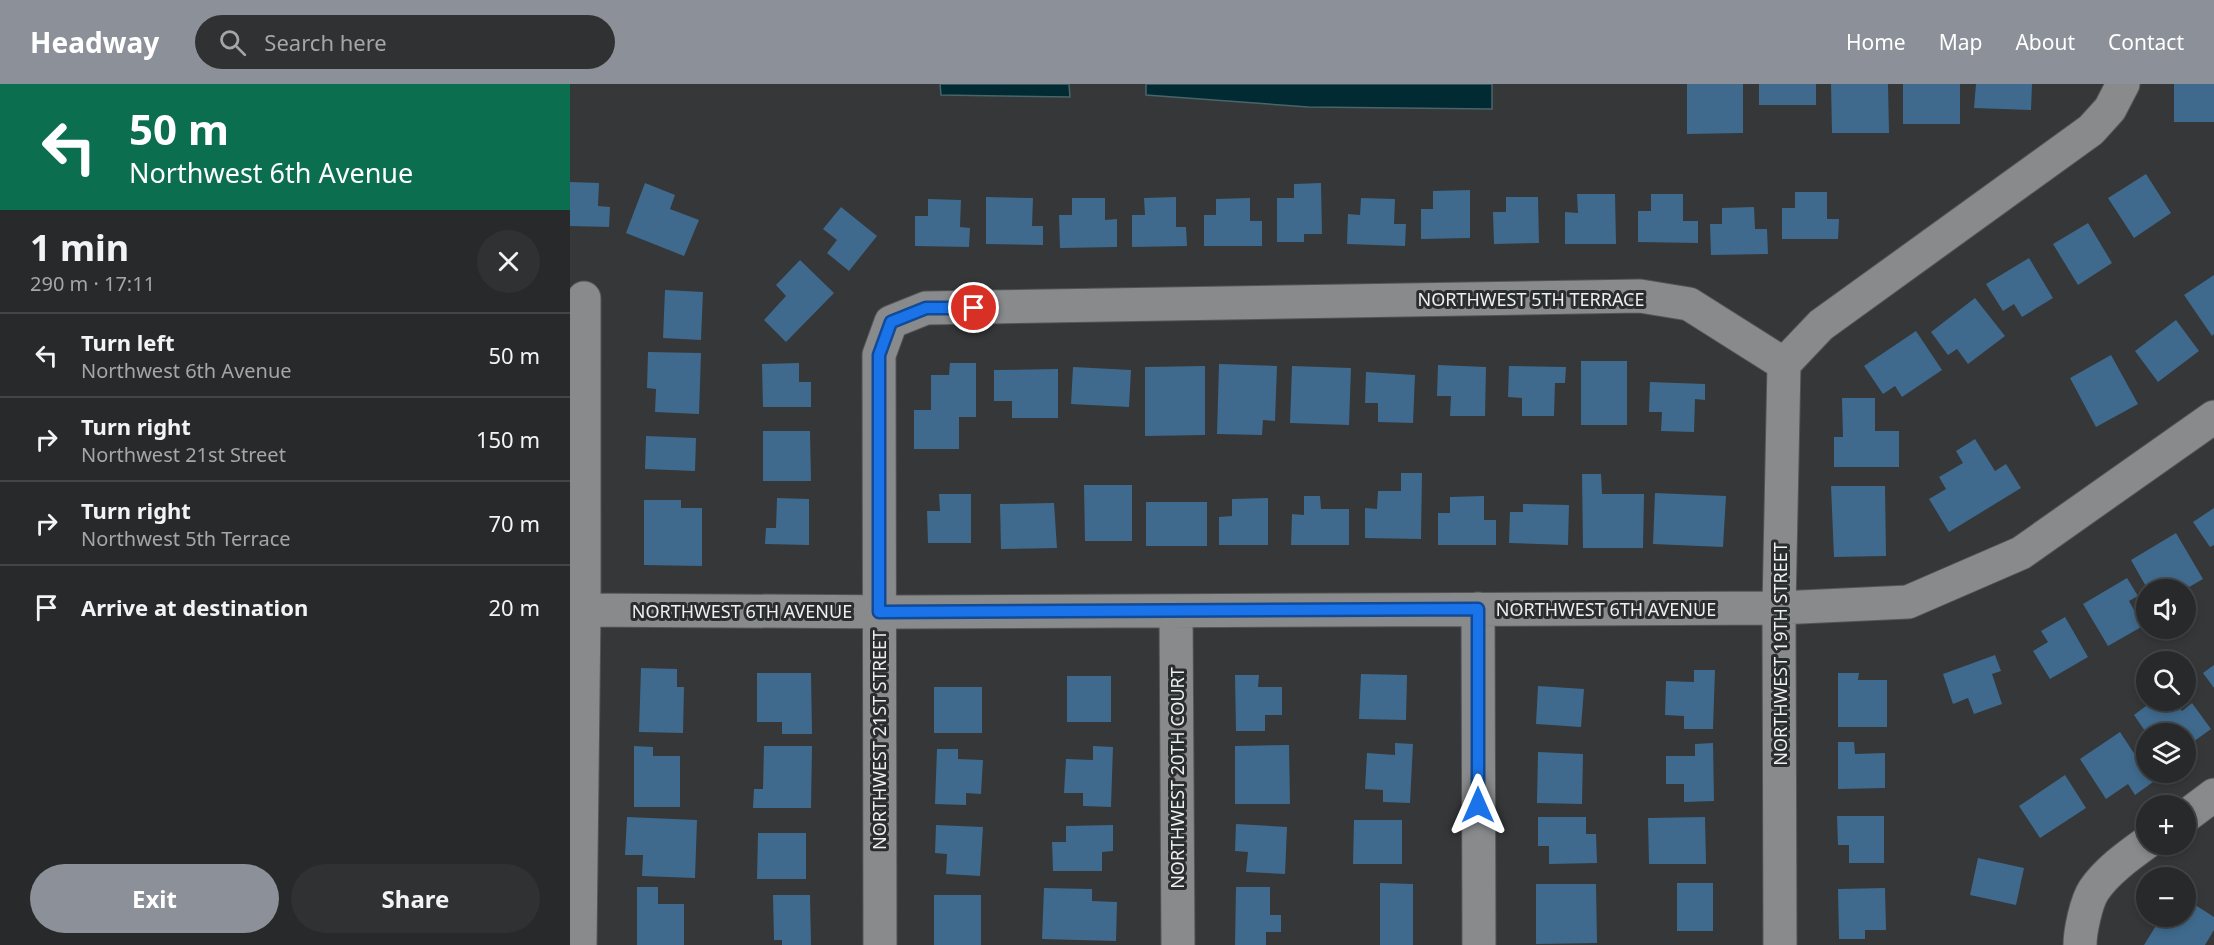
<!DOCTYPE html>
<meta charset="utf-8">
<style>
body{margin:0;font-family:"Noto Sans",sans-serif;background:#303132;color:#f1f3f6;height:100vh;display:flex;flex-direction:column;font-size:22px;white-space:nowrap}
*{box-sizing:border-box;margin:0}
p{font-size:20px;color:#a5a6a8}
.icon{flex:none;width:33px;height:33px;fill:none;stroke:currentColor;stroke-width:2;stroke-linecap:round;stroke-linejoin:round}
.map{position:relative;flex:1;overflow:hidden}
.sheet{display:flex;flex-direction:column;background:#28292a;width:570px}
.sheet>*{flex:none}
.guide{background:#0b6e4f;color:#fff;overflow:hidden}
.tools{position:absolute;left:1566px;top:495px;display:grid;gap:12px}
.tools a{display:grid;place-items:center;width:60px;height:60px;border-radius:50%;background:#28292a;box-shadow:0 3px 9px #0003,0 0 0 2px #444547;font-size:30px}
.pin{position:absolute;display:grid;place-items:center;width:51px;height:51px;color:#fff;margin:-26px;border:3px solid #fff;border-radius:50%;box-shadow:0 2px 6px #0007}
.me{position:absolute;width:66px;margin:-33px;rotate:0deg;stroke-linejoin:round;filter:drop-shadow(0 0 4px #0008)}
.turn{display:flex;align-items:center;gap:21px;height:126px;padding:0 30px;font-size:27px}
.turn .icon{width:78px;height:78px;stroke-width:2.5}
.turn b{display:block;font-size:42px;line-height:51px}
.round{display:grid;place-items:center;flex:none;width:63px;height:63px;border-radius:32px;background:#303132}
.summary{display:flex;align-items:center;justify-content:space-between;height:102px;padding:0 30px}
h1{font-size:36px;font-weight:700;line-height:45px}
.button{display:flex;gap:12px;margin-top:auto;padding:12px 30px}
.button a{flex:1;height:69px;border-radius:36px;background:#8c9099;color:#fff;font-size:24px;font-weight:700;line-height:69px;text-align:center}
.button a+a{background:#303132;color:#f1f3f6}
ul{padding:0;list-style:none}
li{display:flex;align-items:center;gap:18px;height:84px;padding:0 30px;border-top:2px solid #444547}
li div{flex:1}
li b{display:block;font-size:22px}
li em{font-style:normal}
header{display:flex;align-items:center;gap:36px;box-sizing:border-box;height:84px;padding:0 30px;background:#8c9099;color:#fff}
header strong{font-size:28px}
nav{display:flex;gap:33px;margin-inline-start:auto;font-size:21px}
.search{width:420px;height:54px;background:#303132;display:flex;align-items:center;gap:15px;box-sizing:border-box;padding:0 21px;border-radius:33px;color:#a5a6a8;font-size:22px}
main{display:flex;flex:1;min-height:0}
.map>svg:first-child{display:block}
.water{fill:#022a32;stroke:#49656b;stroke-width:1.5}
.building{fill:#3f6a8d}
.lines{fill:none;stroke-linecap:round;stroke-linejoin:round}
.minor-casing{stroke:#535456;stroke-width:35}
.minor{stroke:#888a8c;stroke-width:33}
.route-casing{stroke:#114b97;stroke-width:15}
.route{stroke:#1a73e8;stroke-width:10}
.labels{text-anchor:middle;dominant-baseline:central;stroke-width:6;stroke-linejoin:round;paint-order:stroke}
.street-label{font-size:18px;fill:#eeeff0;stroke:#2a2d2e}
</style>
<header>
<strong>Headway</strong>
<div class="search"><svg class="icon" aria-label="search" viewBox="0 0 24 24"><circle cx="10" cy="10" r="6"/><path d="M15 15l6 6"/></svg>Search here</div>
<nav><a>Home</a><a>Map</a><a>About</a><a>Contact</a></nav>
</header>
<main>
<section class="sheet">
<div class="guide">
<div class="turn"><svg class="icon" aria-label="left" viewBox="0 0 24 24"><path d="M17 20v-9H6M10 6l-5 5 5 5"/></svg><div><b>50 m</b>Northwest 6th Avenue</div></div>
</div>
<div class="summary"><div><h1>1 min</h1><p>290 m · 17:11</p></div><a class="round"><svg class="icon" aria-label="close" viewBox="0 0 24 24"><path d="M6 6l12 12M18 6L6 18"/></svg></a></div>
<ul>
<li><svg class="icon" aria-label="left" viewBox="0 0 24 24"><path d="M17 20v-9H6M10 6l-5 5 5 5"/></svg><div><b>Turn left</b><p>Northwest 6th Avenue</p></div><em>50 m</em></li>
<li><svg class="icon" aria-label="right" viewBox="0 0 24 24"><path d="M7 20v-9h11M14 6l5 5-5 5"/></svg><div><b>Turn right</b><p>Northwest 21st Street</p></div><em>150 m</em></li>
<li><svg class="icon" aria-label="right" viewBox="0 0 24 24"><path d="M7 20v-9h11M14 6l5 5-5 5"/></svg><div><b>Turn right</b><p>Northwest 5th Terrace</p></div><em>70 m</em></li>
<li><svg class="icon" aria-label="arrive" viewBox="0 0 24 24"><path d="M6 21V4h12l-3 4 3 4H6"/></svg><div><b>Arrive at destination</b></div><em>20 m</em></li>
</ul>
<div class="button"><a>Exit</a><a>Share</a></div>
</section>
<div class="map">
<svg width="1644" height="861" viewBox="0 0 1644 861">
<rect width="100%" height="100%" fill="#353738"/>
<!-- water -->
<path class="water" d="M370,0H499L500,13L371,11Z
M576,0H922V25L738,23L576,11Z"/>
<!-- building -->
<path class="building" d="M1117,0H1173V49L1117,50Z
M1189,0H1246V21H1189Z
M1261,0H1318L1319,49H1262Z
M1333,0H1390V40H1333Z
M1406,0H1462L1461,26L1404,24Z
M1604,0H1644V38H1604Z
M1576,90L1601,129L1564,154L1538,114Z
M0,98L29,99L28,122L40,123L39,143L0,142Z
M75,99L105,111L100,125L129,136L114,172L56,149Z
M751,99L752,150H734V158H707V114H724V100Z
M900,106V154L851,155V125H863V107Z
M1225,108H1257V135H1269L1268,155H1212V124H1225Z
M1007,110H1045L1046,160H995V128L1008,129Z
M1081,110H1113V137H1128V159L1068,158V127H1081Z
M416,113L463,114L462,142H473V161L416,160Z
M606,113V143H616L617,162L562,163V131H575L574,114Z
M936,113H968L969,159L924,160L923,128H936Z
M502,114H535V136L547,135V163L490,164L489,131H502Z
M680,114V137H692V162H634V131H646V115Z
M791,114L825,115L824,140H836L835,162L777,160L778,130L790,131Z
M358,115L391,116L390,143L400,144L399,163L345,162V132H358Z
M271,123L307,152L279,187L257,169L267,156L253,145Z
M1184,123L1185,145H1197L1198,170L1141,171L1140,140H1152V124Z
M1518,139L1542,179L1508,201L1483,160Z
M1459,174L1483,214L1452,233L1444,220L1433,227L1416,200Z
M230,176L264,209L216,258L194,236L216,212L206,201Z
M1644,191V250L1642,252L1614,211Z
M95,206L133,208L131,256L93,254Z
M1405,214L1435,252L1398,280L1387,265L1378,271L1361,248Z
M1606,236L1629,267L1588,298L1565,267Z
M1346,247L1372,286L1332,313L1325,302L1313,310L1294,282Z
M78,268L131,269L129,330L85,328L86,305L77,304Z
M1541,271L1568,320L1526,343L1500,294Z
M1011,277H1057V341H1011Z
M229,279V298H241V323H193L192,280Z
M380,279H406V333H389V365H344V326H361V291H379Z
M649,280L707,282L705,337L693,336L692,351L647,350Z
M868,281L916,283L915,332H880L881,312H867Z
M635,282V351L575,352V283Z
M722,282L781,284L779,341L720,339Z
M939,282L996,283L995,299H985L984,332H952V314L938,313Z
M503,283L561,286L559,323L501,320Z
M488,285V334H442V317H424V286Z
M796,288L845,291L843,339L808,338V319H795Z
M1080,298L1135,300V316L1125,315L1124,348L1091,347L1092,328H1079Z
M1272,314H1305V347H1329V383H1264V353H1273Z
M193,347H240L241,397H193Z
M76,352L126,354L125,387L75,385Z
M1405,355L1425,387L1436,380L1451,404L1379,448L1359,415L1376,405L1369,393L1393,379L1386,367Z
M831,389H852L851,455L795,454V424L807,425L808,407H831Z
M1012,390H1031L1032,410H1074L1073,464H1013Z
M514,401H562V457H515Z
M1261,402H1315L1316,472L1264,473Z
M1085,409L1156,412L1153,463L1083,460Z
M369,410H401V459H358L357,427H370Z
M734,412H750L751,425H779V461H721L722,430L734,431Z
M914,412V436H926V461H868V429H880V413Z
M207,414L239,415V461L195,460L196,444H206Z
M698,414V461H649V433L662,432V415Z
M74,416H111V424H132V482L74,481Z
M576,418H637V462H576Z
M484,419L487,464L431,465L430,420Z
M953,420L999,421L998,461L939,459L940,428H953Z
M1644,424V461L1640,463L1623,438Z
M1606,449L1633,495L1614,506H1578L1561,476Z
M1557,494L1568,512L1559,517L1573,542L1538,562L1513,520Z
M1495,533L1518,573L1480,595L1463,567L1478,558L1471,547Z
M1425,571L1431,587L1422,590L1432,620L1404,630L1398,614L1383,620L1373,590Z
M1644,581V604L1633,589Z
M71,584L107,585V603H114L113,649L69,648Z
M1124,586H1145L1143,645H1114V632L1095,631L1096,597L1124,598Z
M187,589H241L242,650H212V638H187Z
M1268,589H1289L1288,596H1317V643H1268Z
M791,590L837,591L836,636L789,635Z
M665,591H689L688,603H712V631H695V647H666Z
M497,592H541V638H497Z
M968,602L1014,605L1011,643L966,640Z
M364,603H412V649H364Z
M1584,616H1604L1612,627L1622,619L1641,645L1616,663V650H1577L1564,631Z
M1550,648L1583,698L1565,711L1558,700L1536,715L1510,675Z
M1268,658H1284L1285,670L1315,669V704L1268,705Z
M825,659L843,660L840,719L813,718V706L795,705L797,669L825,671Z
M1143,659L1144,717L1114,718V700H1096V672H1125V660Z
M719,661L720,720H665V662Z
M64,662L83,663V672H110V723H64Z
M194,662H242L241,724H183L184,705H193Z
M523,662L543,663L541,723L513,722V709H494L496,675L523,676Z
M367,665H388V675L413,676L411,710L396,709V721L365,720Z
M968,668L1013,670L1012,720L967,719Z
M1495,691L1516,724L1470,754L1449,722Z
M1267,732H1314V779H1279V761H1268Z
M57,733L127,736L125,794L72,792L73,771H55Z
M968,733H1016V750H1026L1027,779L979,780V762H968Z
M1135,733L1136,780H1079L1078,734Z
M784,736H832V780H783Z
M666,740L717,743L715,790L676,788L678,768L665,767Z
M366,741L413,743L410,792L376,790L377,770L365,769Z
M543,741V767L532,768V787H483L482,758H496V742Z
M188,749H236V795H187Z
M1408,774L1454,784L1446,821L1400,811Z
M810,799L843,800V861H810Z
M1107,799H1143V847H1107Z
M966,800H1026L1027,859L966,860Z
M67,803H88V820H114V861H67Z
M666,803H700V831H711V848H696V861H665Z
M474,804L522,805V817L547,818L546,857L472,855Z
M1315,804L1316,846H1295V855H1269L1268,805Z
M203,811H240L241,861H212V856H204Z
M364,811H411V861H364Z
M1616,815L1644,833V846L1635,861H1574L1592,832H1616Z"/>
<g class="lines">
<!-- minor casing -->
<g class="minor-casing">
<path id="minor" d="M908,525L909,861
M14,526L332,528L1209,524L1338,518L1451,469L1644,333
M606,527L608,861
M1616,732L1644,711
M10,861L14,526V214
M310,861L309,271L321,238L356,224L1070,212L1119,220L1214,280L1251,241L1521,46L1540,25L1553,0
M1210,861L1209,524L1214,280
M1510,861C1510,848 1516,818 1524,806C1537,787 1558,772 1576,759"/>
</g>
<!-- minor -->
<use href="#minor" class="minor"/>
</g>
<g class="lines">
<!-- route casing -->
<g class="route-casing">
<path id="route" d="M404,224H356L321,238L309,271V528L908,525V721"/>
</g>
<!-- route -->
<use href="#route" class="route"/>
</g>
<g class="labels">
<!-- street labels -->
<g class="street-label">
<text x="961" y="215">NORTHWEST 5TH TERRACE</text>
<text x="1036" y="525">NORTHWEST 6TH AVENUE</text>
<text x="172" y="527">NORTHWEST 6TH AVENUE</text>
<text transform="translate(1210 570) rotate(-90)">NORTHWEST 19TH STREET</text>
<text transform="translate(309 656) rotate(-90)">NORTHWEST 21ST STREET</text>
<text transform="translate(607 694) rotate(-90)">NORTHWEST 20TH COURT</text>
</g>
</g>
</svg>
<div class="tools">
<a><svg class="icon" aria-label="sound" viewBox="0 0 24 24"><path d="M4 9h4l5-4v14l-5-4H4zM17 9q2 3 0 6"/></svg></a>
<a><svg class="icon" aria-label="search" viewBox="0 0 24 24"><circle cx="10" cy="10" r="6"/><path d="M15 15l6 6"/></svg></a>
<a><svg class="icon" aria-label="layers" viewBox="0 0 24 24"><path d="M12 4l9 5-9 5-9-5zM3 14l9 5 9-5"/></svg></a>
<a>+</a>
<a>−</a>
</div>
<div class="pin" style="left:404px;top:224px;background:#d93025"><svg class="icon" aria-label="arrive" viewBox="0 0 24 24"><path d="M6 21V4h12l-3 4 3 4H6"/></svg></div>
<svg class="me" style="left:908px;top:721px" viewBox="-20 -20 40 40"><path d="M0-17L14 15 0 8-14 15z" fill="#1a73e8" stroke="#fff" stroke-width="4"/></svg>
</div>
</main>
